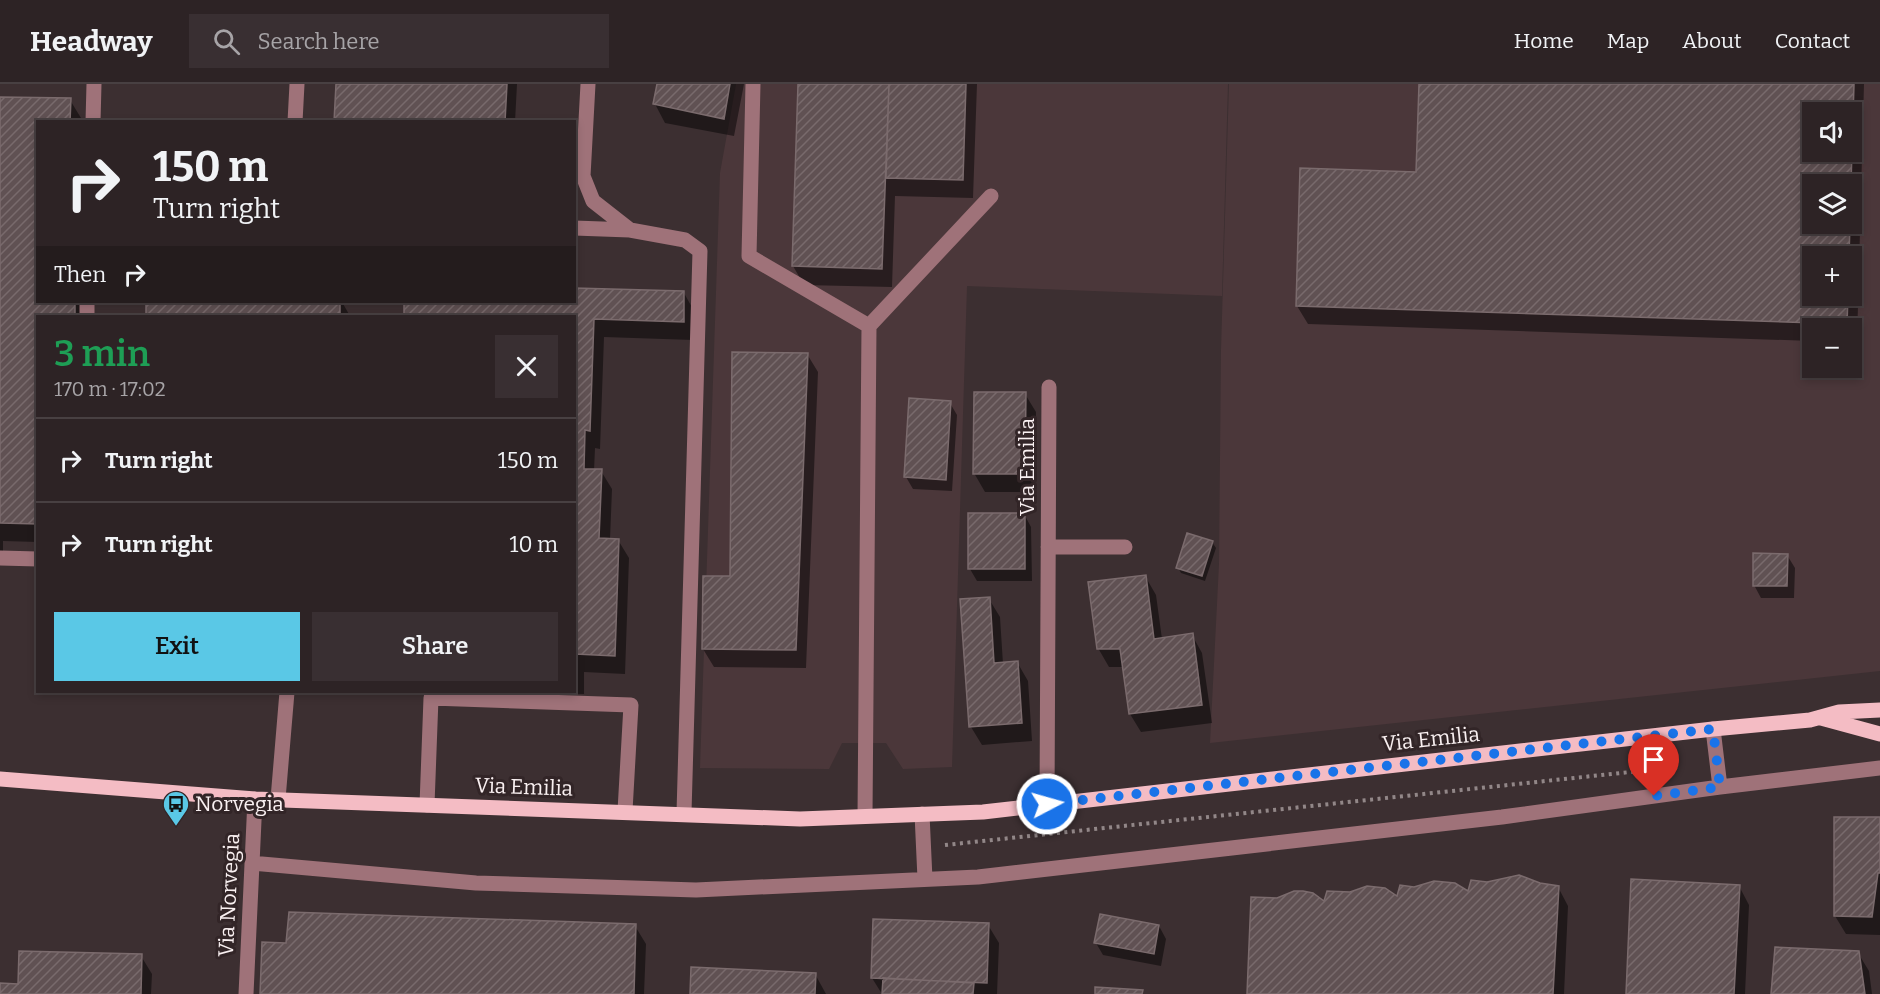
<!DOCTYPE html>
<meta charset="utf-8">
<style>
body{margin:0;font-family:Bitter,serif;background:#392f32;color:#f1f3f6;height:100vh;display:flex;flex-direction:column;font-size:22px;white-space:nowrap}
*{box-sizing:border-box;margin:0}
p{font-size:20px;color:#a7a4a7}
.icon{flex:none;width:33px;height:33px;fill:none;stroke:currentColor;stroke-width:2;stroke-linecap:round;stroke-linejoin:round}
.map{position:relative;flex:1;overflow:hidden}
.details{position:absolute;left:36px;top:231px;width:540px;height:378px;display:flex;flex-direction:column;background:#2d2325;border-radius:0px;box-shadow:0 3px 9px #0003,0 0 0 2px #484042}
.details>*{flex:none}
.top-card{position:absolute;left:36px;top:36px;width:540px;height:183px;border-radius:0px;box-shadow:0 3px 9px #0003,0 0 0 2px #484042;background:#2d2325;color:#f1f3f6;overflow:hidden}
.buttons{position:absolute;left:1802px;top:18px;display:grid;gap:12px}
.buttons a{display:grid;place-items:center;width:60px;height:60px;border-radius:0px;background:#2d2325;box-shadow:0 3px 9px #0003,0 0 0 2px #484042;font-size:30px}
.pin{position:absolute;display:grid;place-items:center;width:51px;height:51px;color:#fff;margin:-62px -26px;border-radius:50% 50% 50% 0;rotate:-45deg;box-shadow:0 0 6px #0007}
.pin .icon{rotate:45deg}
.me{position:absolute;width:66px;margin:-33px;rotate:84deg;stroke-linejoin:round;filter:drop-shadow(0 0 4px #0008)}
.turn{display:flex;align-items:center;gap:21px;height:126px;padding:0 18px;font-size:27px}
.turn .icon{width:78px;height:78px;stroke-width:2.5}
.turn b{display:block;font-size:42px;line-height:51px}
.then{display:flex;align-items:center;height:57px;padding:0 18px;background:#0003;gap:12px;font-size:22px}
.round{display:grid;place-items:center;flex:none;width:63px;height:63px;border-radius:0px;background:#392f32}
.summary{display:flex;align-items:center;justify-content:space-between;height:102px;padding:0 18px}
h1{font-size:36px;font-weight:600;line-height:45px;color:#1e9e55}
.cta{display:flex;gap:12px;margin-top:auto;padding:12px 18px}
.cta a{flex:1;height:69px;border-radius:0px;background:#5ac8e6;color:#111;font-size:24px;font-weight:600;line-height:69px;text-align:center}
.cta a+a{background:#392f32;color:#f1f3f6}
ul{padding:0;list-style:none}
li{display:flex;align-items:center;gap:18px;height:84px;padding:0 18px;border-top:2px solid #484042}
li div{flex:1}
li b{display:block;font-size:22px}
li em{font-style:normal}
header{display:flex;align-items:center;gap:36px;box-sizing:border-box;height:84px;padding:0 30px;background:#2d2325;border-bottom:2px solid #484042}
header strong{font-size:28px}
nav{display:flex;gap:33px;margin-inline-start:auto;font-size:21px}
.search{width:420px;height:54px;background:#392f32;display:flex;align-items:center;gap:15px;box-sizing:border-box;padding:0 21px;border-radius:0px;color:#a7a4a7;font-size:22px}
.map>svg:first-child{display:block}
.built{fill:#4b373a;fill-rule:evenodd}
.shadow{fill:#0007;fill-rule:evenodd}
.building{fill:url(#building-hatch);stroke:#7b6b6d;stroke-width:1.5;fill-rule:evenodd}
.lines{fill:none;stroke-linecap:round;stroke-linejoin:round}
.path{stroke:#928788;stroke-width:4;stroke-dasharray:3 4.5;stroke-linecap:butt}
.minor{stroke:#9f7279;stroke-width:15}
.major{stroke:#f4bcc4;stroke-width:15}
.route{stroke:#1a73e8;stroke-width:10;stroke-dasharray:0 18}
.labels{text-anchor:middle;dominant-baseline:central;stroke-width:6;stroke-linejoin:round;paint-order:stroke}
.street-label{font-size:21px;fill:#f9f0f1;stroke:#322527}
.poi-label{font-size:21px;fill:#f9f0f1;stroke:#322527;text-anchor:start}
</style>
<header>
<strong>Headway</strong>
<div class="search"><svg class="icon" aria-label="search" viewBox="0 0 24 24"><circle cx="10" cy="10" r="6"/><path d="M15 15l6 6"/></svg>Search here</div>
<nav><a>Home</a><a>Map</a><a>About</a><a>Contact</a></nav>
</header>
<div class="map">
<svg width="1880" height="910" viewBox="0 0 1880 910">
<defs>
<pattern id="building-hatch" width="6" height="6" patternUnits="userSpaceOnUse" patternTransform="scale(1.5)"><rect width="6" height="6" fill="#605153"/><path d="M-1 1l2-2M0 6l6-6M5 7l2-2" fill="none" stroke="#786a6c"/></pattern>
</defs>
<rect width="100%" height="100%" fill="#3c2f31"/>
<!-- built -->
<path class="built" d="M736,0H1228L1222,212L967,202L952,683L903,685L886,659H842L829,685L700,684L720,89Z
M1229,0H1880V587L1210,659L1219,480L1221,266ZM1812,28H1851V68H1812ZM1812,100H1851V140H1812ZM1812,172H1851V212H1812ZM1812,244H1851V284H1812Z"/>
<!-- shadow -->
<path class="shadow" d="M337,0H517L515,38H336Z
M659,0H744L734,52L665,39L655,20Z
M800,0H977L973,114L895,112L892,203L804,201L793,182Z
M1420,0H1864L1857,258H1851V244H1812V257L1308,240L1297,222L1417,89ZM1812,28H1851V68H1812ZM1812,100H1851V140H1812ZM1812,172H1851V212H1812Z
M0,15L70,16L81,34V38H38V218H85V232H38V458L3,457V478H0Z
M684,209L694,227L693,256L604,253L600,365L595,364L594,387H601L612,405L610,456H618L629,474L625,590L584,588V610L514,608H574V232H405L406,218H574Z
M148,218H342L350,232H147Z
M807,270L818,288L806,584L714,583L703,565L732,493Z
M1025,310L1036,328L1035,408H985L974,389Z
M950,319L957,331L952,407L913,405L906,393Z
M1024,430L1031,443L1032,497H977L970,485Z
M1212,458L1216,464L1205,497L1181,489L1178,483Z
M1787,471L1795,484L1794,514H1761L1754,501Z
M1145,492L1156,511L1162,555L1192,551L1202,569L1212,639L1141,648L1130,630L1124,583H1109L1098,564Z
M989,515L1000,533L1003,580L1017,578L1028,597L1032,657L982,661L971,643Z
M1880,735V851L1846,850L1835,832Z
M1539,801L1558,803L1568,822L1564,910H1248L1325,819L1358,805L1376,803L1398,814L1469,809Z
M1739,802L1749,821L1745,910H1627Z
M988,841L999,859L997,910H882L872,894Z
M635,842L646,860L644,910H262L287,860Z
M1159,842L1166,855L1161,882L1103,871L1096,859Z
M1858,869L1869,887L1872,910H1772Z
M141,872L152,890L151,910H0V901H20Z
M815,890L826,910H692Z"/>
<!-- building -->
<path class="building" d="M336,0H507L505,38H334Z
M657,0H730L724,35L653,20Z
M798,0H889L882,185L792,182Z
M889,0H966L963,96L886,94Z
M1419,0H1854L1851,100H1812V140H1850L1849,172H1812V212H1848L1847,240L1296,222L1300,84L1416,88ZM1812,28H1851V68H1812Z
M0,13L71,14L70,38H38V218H75V232H38V440L0,439Z
M574,204L684,207V238L594,235L590,347L585,346L584,385H602L599,454L619,455L615,572L575,570L574,574V232H404V218H574Z
M146,218H340V232H146Z
M732,268L808,269L796,566L702,565L703,492H730Z
M974,308H1026L1025,390H973Z
M909,314L951,317L946,396L904,393Z
M968,429H1025V485H968Z
M1187,449L1213,457L1202,492L1176,484Z
M1753,469L1788,470L1787,502H1753Z
M1146,491L1154,555L1193,549L1202,621L1129,630L1120,565H1097L1088,498Z
M990,513L994,579L1018,577L1022,639L969,643L960,515Z
M1834,733H1880V789H1878L1872,833L1834,832Z
M1519,791L1540,799L1559,802L1553,910H1247L1251,813L1277,814L1294,807H1303L1313,809L1324,817L1327,807L1350,808L1367,802L1385,804L1397,812L1400,801L1414,803L1434,797L1455,799L1468,807L1471,796L1487,798Z
M1631,795L1740,801L1734,910H1626Z
M289,828L636,840L634,910H260L262,858L286,859Z
M1100,830L1159,841L1154,870L1094,859Z
M873,835L989,839L987,899L871,894Z
M1775,863L1859,867L1865,910H1771Z
M19,867L142,870L141,910H0V899L18,900Z
M691,883L816,889L815,910H690Z
M883,894L974,899L973,910H882Z
M1095,903L1143,906L1142,910H1095Z"/>
<g class="lines">
<!-- path -->
<path class="path" d="M945,761L1677,683"/>
<!-- minor -->
<path class="minor" d="M588,0L583,92L593,117L630,146
M753,0L749,172L869,242
M93,38L94,0
M295,38L297,0
M574,144L630,146L685,156L700,167L684,729
M87,232V218
M1048,463H1125
M0,474L38,475
M1713,645L1720,703
M278,715L287,608
M1047,720L1049,303
M427,721L431,614L631,621L625,727
M922,730L925,795
M865,732L869,242L991,112
M252,779L476,799L696,806L978,793L1502,733L1720,703L1880,684
M246,910L255,715"/>
<!-- major -->
<path class="major" d="M1821,634L1880,650
M0,695L255,715L800,735L983,728L1713,645L1810,636L1839,628L1880,626"/>
</g>
<g class="lines">
<!-- route -->
<path class="route" d="M1047,720L1713,645L1720,703L1654,712"/>
</g>
<!-- icons -->
<defs>
<g id="bus-pin" transform="scale(1.35)"><path d="M0 17L-7.5 6A9.5 9.5 0 1 1 7.5 6Z" fill="#5ac8e6" stroke="#322527"/><path d="M-5-6H5V4H4V6H2V4H-2V6H-4V4H-5ZM-3.5-4V0h7V-4ZM-3.5 1.2v1.5H-2V1.2ZM2 1.2v1.5H3.5V1.2Z" fill="#111"/></g>
</defs>
<g fill-rule="evenodd">
<use href="#bus-pin" x="176" y="720"/>
</g>
<g class="labels">
<!-- street labels -->
<g class="street-label">
<text transform="translate(1027 383) rotate(-90)">Via Emilia</text>
<text transform="translate(1431 655) rotate(-6)">Via Emilia</text>
<text transform="translate(524 703) rotate(2)">Via Emilia</text>
<text transform="translate(229 811) rotate(-87)">Via Norvegia</text>
</g>
<!-- poi labels -->
<g class="poi-label">
<text x="195" y="720">Norvegia</text>
</g>
</g>
</svg>
<div class="buttons">
<a><svg class="icon" aria-label="sound" viewBox="0 0 24 24"><path d="M4 9h4l5-4v14l-5-4H4zM17 9q2 3 0 6"/></svg></a>
<a><svg class="icon" aria-label="layers" viewBox="0 0 24 24"><path d="M12 4l9 5-9 5-9-5zM3 14l9 5 9-5"/></svg></a>
<a>+</a>
<a>−</a>
</div>
<div class="pin" style="left:1654px;top:712px;background:#d93025"><svg class="icon" aria-label="arrive" viewBox="0 0 24 24"><path d="M6 21V4h12l-3 4 3 4H6"/></svg></div>
<svg class="me" style="left:1047px;top:720px" viewBox="-20 -20 40 40"><circle r="17" fill="#1a73e8" stroke="#fff" stroke-width="3"/><path d="M0-11L8 9 0 5-8 9z" fill="#fff"/></svg>
<div class="top-card">
<div class="turn"><svg class="icon" aria-label="right" viewBox="0 0 24 24"><path d="M7 20v-9h11M14 6l5 5-5 5"/></svg><div><b>150 m</b>Turn right</div></div>
<div class="then">Then<svg class="icon" aria-label="right" viewBox="0 0 24 24"><path d="M7 20v-9h11M14 6l5 5-5 5"/></svg></div>
</div>
<section class="details">
<div class="summary"><div><h1>3 min</h1><p>170 m · 17:02</p></div><a class="round"><svg class="icon" aria-label="close" viewBox="0 0 24 24"><path d="M6 6l12 12M18 6L6 18"/></svg></a></div>
<ul>
<li><svg class="icon" aria-label="right" viewBox="0 0 24 24"><path d="M7 20v-9h11M14 6l5 5-5 5"/></svg><div><b>Turn right</b></div><em>150 m</em></li>
<li><svg class="icon" aria-label="right" viewBox="0 0 24 24"><path d="M7 20v-9h11M14 6l5 5-5 5"/></svg><div><b>Turn right</b></div><em>10 m</em></li>
</ul>
<div class="cta"><a>Exit</a><a>Share</a></div>
</section>
</div>
